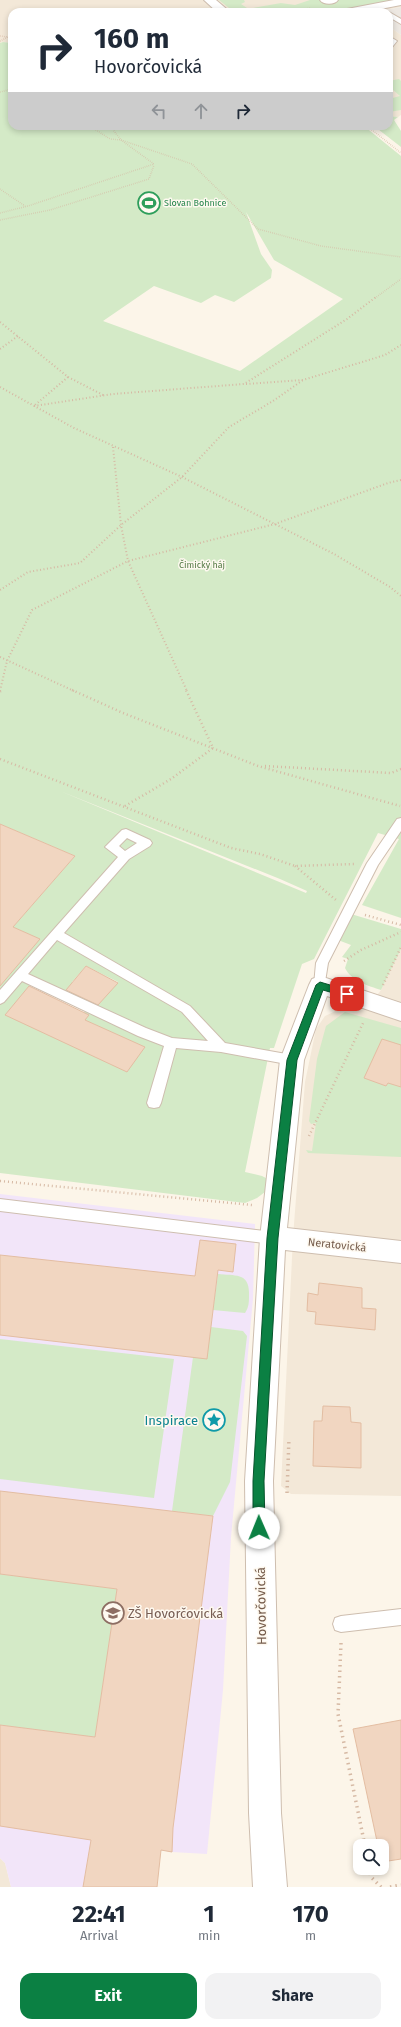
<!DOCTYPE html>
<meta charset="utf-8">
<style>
body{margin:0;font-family:"Fira Sans",sans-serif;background:#f2f2f3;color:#1f2937;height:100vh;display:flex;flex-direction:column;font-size:15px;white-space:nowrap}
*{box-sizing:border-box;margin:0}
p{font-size:13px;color:#747a83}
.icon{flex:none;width:22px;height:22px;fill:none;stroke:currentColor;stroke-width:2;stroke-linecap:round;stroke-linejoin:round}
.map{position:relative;height:1887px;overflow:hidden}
.side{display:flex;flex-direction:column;background:#fff;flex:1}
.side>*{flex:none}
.banner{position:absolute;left:8px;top:8px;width:385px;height:122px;border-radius:12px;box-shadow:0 2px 6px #0003;background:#fff;color:#1f2937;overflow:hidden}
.fabs{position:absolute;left:353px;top:1839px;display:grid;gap:8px}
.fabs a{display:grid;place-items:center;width:36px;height:36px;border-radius:8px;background:#fff;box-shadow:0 2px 6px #0003;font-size:20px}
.pin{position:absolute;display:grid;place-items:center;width:34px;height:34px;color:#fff;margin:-17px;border-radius:8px;box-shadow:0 2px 6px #0006}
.me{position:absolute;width:44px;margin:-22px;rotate:359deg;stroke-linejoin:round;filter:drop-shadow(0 0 3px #0008)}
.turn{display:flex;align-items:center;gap:14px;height:84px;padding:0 20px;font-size:18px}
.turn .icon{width:52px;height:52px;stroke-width:2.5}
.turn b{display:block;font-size:28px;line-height:34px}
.lanes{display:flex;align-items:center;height:38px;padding:0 20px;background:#0003;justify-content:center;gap:20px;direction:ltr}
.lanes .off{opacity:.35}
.eta{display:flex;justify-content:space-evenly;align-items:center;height:68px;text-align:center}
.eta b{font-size:24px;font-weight:700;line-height:28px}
.cta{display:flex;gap:8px;margin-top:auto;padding:8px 20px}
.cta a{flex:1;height:46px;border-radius:12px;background:#0b8043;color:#fff;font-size:16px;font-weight:700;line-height:46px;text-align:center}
.cta a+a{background:#f2f2f3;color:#1f2937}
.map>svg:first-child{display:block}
.residential{fill:#f3e8d8}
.industrial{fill:#ede8e2}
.education{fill:#f2e5f9}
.green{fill:#d4eac7;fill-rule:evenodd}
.building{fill:#f1d6c1;stroke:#e3bda2}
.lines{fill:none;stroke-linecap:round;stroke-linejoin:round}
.service-casing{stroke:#cebeaf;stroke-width:2}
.minor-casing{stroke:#cebeaf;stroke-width:2}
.path-far3{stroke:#d6b9a4;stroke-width:1.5;stroke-dasharray:0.5 1.5;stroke-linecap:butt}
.path-far2{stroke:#d6b9a4;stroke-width:2;stroke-dasharray:1 2.5;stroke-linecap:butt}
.path-far1{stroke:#d6b9a4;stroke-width:2.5;stroke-dasharray:1 3;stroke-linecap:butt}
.path{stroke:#d6b9a4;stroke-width:3.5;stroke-dasharray:1.5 4;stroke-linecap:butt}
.service{fill:#fff;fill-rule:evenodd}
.minor{fill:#fff;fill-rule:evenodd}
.route{fill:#0b8043;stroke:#07532c}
.labels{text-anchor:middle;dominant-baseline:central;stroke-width:3;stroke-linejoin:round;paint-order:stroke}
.far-leisure-label{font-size:9px;fill:#27864d;stroke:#fef9f0;text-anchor:start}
.far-park-label{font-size:9px;fill:#547b45;stroke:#fef9f0}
.street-label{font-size:11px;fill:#765d4d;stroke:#fef9f0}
.near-culture-label{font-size:13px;fill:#0d838f;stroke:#fef9f0;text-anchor:end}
.near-street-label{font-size:13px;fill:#765d4d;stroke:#fef9f0}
.near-education-label{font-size:13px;fill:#785e54;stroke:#fef9f0;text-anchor:start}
</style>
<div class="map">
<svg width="401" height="1887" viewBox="0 0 401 1887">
<rect width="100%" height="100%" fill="#fcf5e9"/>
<!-- residential -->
<path class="residential" d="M0,0H401V7L374,12H12V43L3,42L0,43Z
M389,26L401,35V115L398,117L389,116Z
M401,949V1496L291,1494L281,1486L293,1237L305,1082L316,1029L325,1016L338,1010L353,1008L366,1010L381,990Z
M0,1858L5,1863L11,1887H0Z"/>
<!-- industrial -->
<path class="industrial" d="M401,7V35L389,26V12H374Z"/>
<!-- education -->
<path class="education" d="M0,1194L255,1224L253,1299L231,1537L223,1690L207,1854L172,1852L125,1845L83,1887H11L5,1863L0,1858Z"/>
<!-- green -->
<path class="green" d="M219,0H244L245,2L241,4L247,8H253L281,3L295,5L310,0H395L331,12H234Z
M3,42L12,43V126H364L401,156V918L362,905L399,839L378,833L314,959L302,964L274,1048H270L245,1172L262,1176L268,1179L265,1192L257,1198L245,1203L0,1173V978L5,980L39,939L13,927L75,856L0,824V43ZM246,212L274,260L343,299L240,371L103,321L154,286L201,303L215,295L234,302L271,278L272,270L261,254ZM60,791L280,879L307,891L306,893ZM86,966L118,982L104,998L72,982ZM30,985L86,1010L80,1018L144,1047L6,1015Z
M399,79L401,81V110L389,112V99L400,96L392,89L389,90V81Z
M389,116L398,117L394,120L401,131V147L374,126H389Z
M351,914L401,929V949L381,990C369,986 351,981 345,968L348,959L342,957L351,945L338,940Z
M345,1012L401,1028V1045L382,1039L364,1078L386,1086L388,1083L401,1087V1157L308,1153L306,1150L312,1151L316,1123L311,1124L309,1121L317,1059L326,1026Z
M218,1274C235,1276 250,1272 249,1295C249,1302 249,1307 245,1313L213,1310Z
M211,1327L243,1331L247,1336L230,1482L213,1516L172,1511L193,1357Z
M0,1339L174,1359L154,1498L0,1479Z
M0,1574L117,1589L95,1737L0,1725Z"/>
<!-- building -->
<path class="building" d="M0,824L75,856L13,927L40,939L0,986Z
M86,966L118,983L98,1005L66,990Z
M29,986L89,1015L85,1020L145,1047L127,1072L5,1015Z
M382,1039L401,1045V1087L388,1083L386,1086L364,1078Z
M200,1240L236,1244L233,1272L218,1270L207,1359L0,1335V1255L195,1276Z
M319,1283L362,1288V1308L376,1309L375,1330L315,1324L316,1312L307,1311L308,1293L318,1295Z
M323,1406L350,1407L351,1422L361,1423V1468L313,1466L314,1421H322Z
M0,1491L213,1516L173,1828L172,1852L161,1850L157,1887H83L91,1840L0,1826V1725L95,1737L117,1589L0,1574Z
M401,1720V1859L382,1862V1846H378L353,1729Z"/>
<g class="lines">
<!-- service casing -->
<g class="service-casing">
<path id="service" d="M389,12L401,19V24L389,17Z
M389,36L397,41L389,51L391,42Z
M401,818V831L378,865L328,963L324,988H316L314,985L316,963L367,863L397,819Z
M126,829L150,840L152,843L150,846L129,859L64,933L190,1006L225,1043L292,1055L297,1056L298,1060L297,1064L292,1065L221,1052L176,1048L161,1103L159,1107L154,1108L149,1107L147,1103L164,1046L138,1036L22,981L4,1002L0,1004V990L118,857L105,847L122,830ZM127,838L137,843L125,851L119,846ZM57,940L182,1012L208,1041L172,1038L146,1028L28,974Z
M0,1199L273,1232L278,1234L280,1238L278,1242L273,1244L0,1211Z
M401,1609V1625L341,1632L335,1630L333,1624L335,1618L341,1616Z"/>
</g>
<!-- minor casing -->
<g class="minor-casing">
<path id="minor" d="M204,0H216L230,12H217Z
M320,0H338C335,5 323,5 320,0Z
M394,0H401V5L365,12H341L347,9Z
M320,976L401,1003V1021L327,996L304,1060L287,1228L401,1241V1263L285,1250L273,1481L281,1813L287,1887H253L249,1813L245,1481L260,1238L280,1060L309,985L312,979Z"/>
</g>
<!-- path-far3 -->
<path class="path-far3" d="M288,12L311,8
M0,36L7,37
M0,41L8,37L12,38
M0,92L12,89
M110,126L121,140L192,164L258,229L321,246L401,257
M367,126L401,153
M0,189L25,206
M0,213L28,206L154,164L121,140L110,139L90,126
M0,220L50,210L149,179L154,165
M375,298L401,279"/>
<!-- path-far2 -->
<path class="path-far2" d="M0,322L68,377L35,405
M0,349L18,336
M68,377L103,395
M246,384L303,380L385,355L401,345
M0,387L74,428L182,477L334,554L390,587L401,596
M34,406L113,394L244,384L347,319L376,297
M113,447L121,525L128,561L187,691
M0,590L28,572L80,563L121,525L182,477L229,427L273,401L303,380
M0,657L74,691
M0,691L7,661L32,610L128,561L275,524L388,483L401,480"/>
<!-- path-far1 -->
<path class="path-far1" d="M72,690L123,713L258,766L400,806
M0,692L1,690
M0,759L231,848L260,854L295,866L354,864
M265,766L391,773L401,769
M125,806L171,779L213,748L186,690
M295,866L336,900
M365,915L401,925
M344,961L361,950L401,932
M383,985L401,947
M309,1136L364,1021
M0,1181L252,1205"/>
<!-- path -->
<path class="path" d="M287,1493L289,1438
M341,1643L338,1714L365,1846
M369,1868L371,1877L381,1887
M390,1887L401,1885"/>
<!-- service -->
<use href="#service" class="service"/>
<!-- minor -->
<use href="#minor" class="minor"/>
</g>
<!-- route -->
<path class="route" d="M320,982L350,991L352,994L347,997L323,990L297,1060L278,1238L264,1481L265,1528L264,1532L259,1534L255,1532L253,1528V1481L267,1238L287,1060L316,985Z"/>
<!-- icons -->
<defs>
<g id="stadium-ring" transform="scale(1.15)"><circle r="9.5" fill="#fef9f0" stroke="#2e9e5b" stroke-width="1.5"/><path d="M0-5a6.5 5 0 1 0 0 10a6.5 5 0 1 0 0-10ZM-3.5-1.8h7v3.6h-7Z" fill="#2e9e5b"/></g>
<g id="sight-ring" transform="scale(1.15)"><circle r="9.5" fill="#fef9f0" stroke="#0f9aa8" stroke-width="1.5"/><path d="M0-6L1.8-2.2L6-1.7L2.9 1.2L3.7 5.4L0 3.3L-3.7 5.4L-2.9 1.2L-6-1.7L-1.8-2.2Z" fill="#0f9aa8"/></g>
<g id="school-ring" transform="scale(1.15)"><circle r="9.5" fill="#fef9f0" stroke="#8d6e63" stroke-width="1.5"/><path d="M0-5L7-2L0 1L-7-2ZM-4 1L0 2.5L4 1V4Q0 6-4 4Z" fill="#8d6e63"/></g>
</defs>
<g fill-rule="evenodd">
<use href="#stadium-ring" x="149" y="203"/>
<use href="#sight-ring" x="214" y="1420"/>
<use href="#school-ring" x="113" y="1613"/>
</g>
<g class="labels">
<!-- far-leisure labels -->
<g class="far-leisure-label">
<text x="164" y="203">Slovan Bohnice</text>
</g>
<!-- far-park labels -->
<g class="far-park-label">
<text x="202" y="565">Čimický háj</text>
</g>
<!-- street labels -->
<g class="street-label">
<text transform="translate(337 1245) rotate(6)">Neratovická</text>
</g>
<!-- near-culture labels -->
<g class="near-culture-label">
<text x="198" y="1420">Inspirace</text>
</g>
<!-- near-street labels -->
<g class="near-street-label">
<text transform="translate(261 1606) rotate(-91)">Hovorčovická</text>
</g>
<!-- near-education labels -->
<g class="near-education-label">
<text x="128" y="1613">ZŠ Hovorčovická</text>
</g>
</g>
</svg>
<div class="fabs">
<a><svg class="icon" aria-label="search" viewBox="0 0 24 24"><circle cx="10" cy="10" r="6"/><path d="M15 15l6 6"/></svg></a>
</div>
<div class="pin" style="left:347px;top:994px;background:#d93025"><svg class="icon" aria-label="arrive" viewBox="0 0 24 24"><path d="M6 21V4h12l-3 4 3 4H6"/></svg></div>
<svg class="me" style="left:259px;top:1528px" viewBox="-20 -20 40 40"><circle r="19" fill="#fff"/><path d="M0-13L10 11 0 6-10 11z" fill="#0b8043"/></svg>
<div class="banner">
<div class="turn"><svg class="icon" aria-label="right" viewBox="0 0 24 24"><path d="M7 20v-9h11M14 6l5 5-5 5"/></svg><div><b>160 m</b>Hovorčovická</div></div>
<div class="lanes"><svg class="icon off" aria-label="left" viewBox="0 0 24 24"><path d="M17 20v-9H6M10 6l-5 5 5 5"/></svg><svg class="icon off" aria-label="ahead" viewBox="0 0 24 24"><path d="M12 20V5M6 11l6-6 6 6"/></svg><svg class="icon" aria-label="right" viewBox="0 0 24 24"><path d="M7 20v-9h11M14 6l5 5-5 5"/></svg></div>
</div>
</div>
<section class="side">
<div class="eta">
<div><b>22:41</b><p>Arrival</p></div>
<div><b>1</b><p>min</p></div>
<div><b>170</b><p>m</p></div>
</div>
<div class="cta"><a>Exit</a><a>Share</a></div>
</section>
